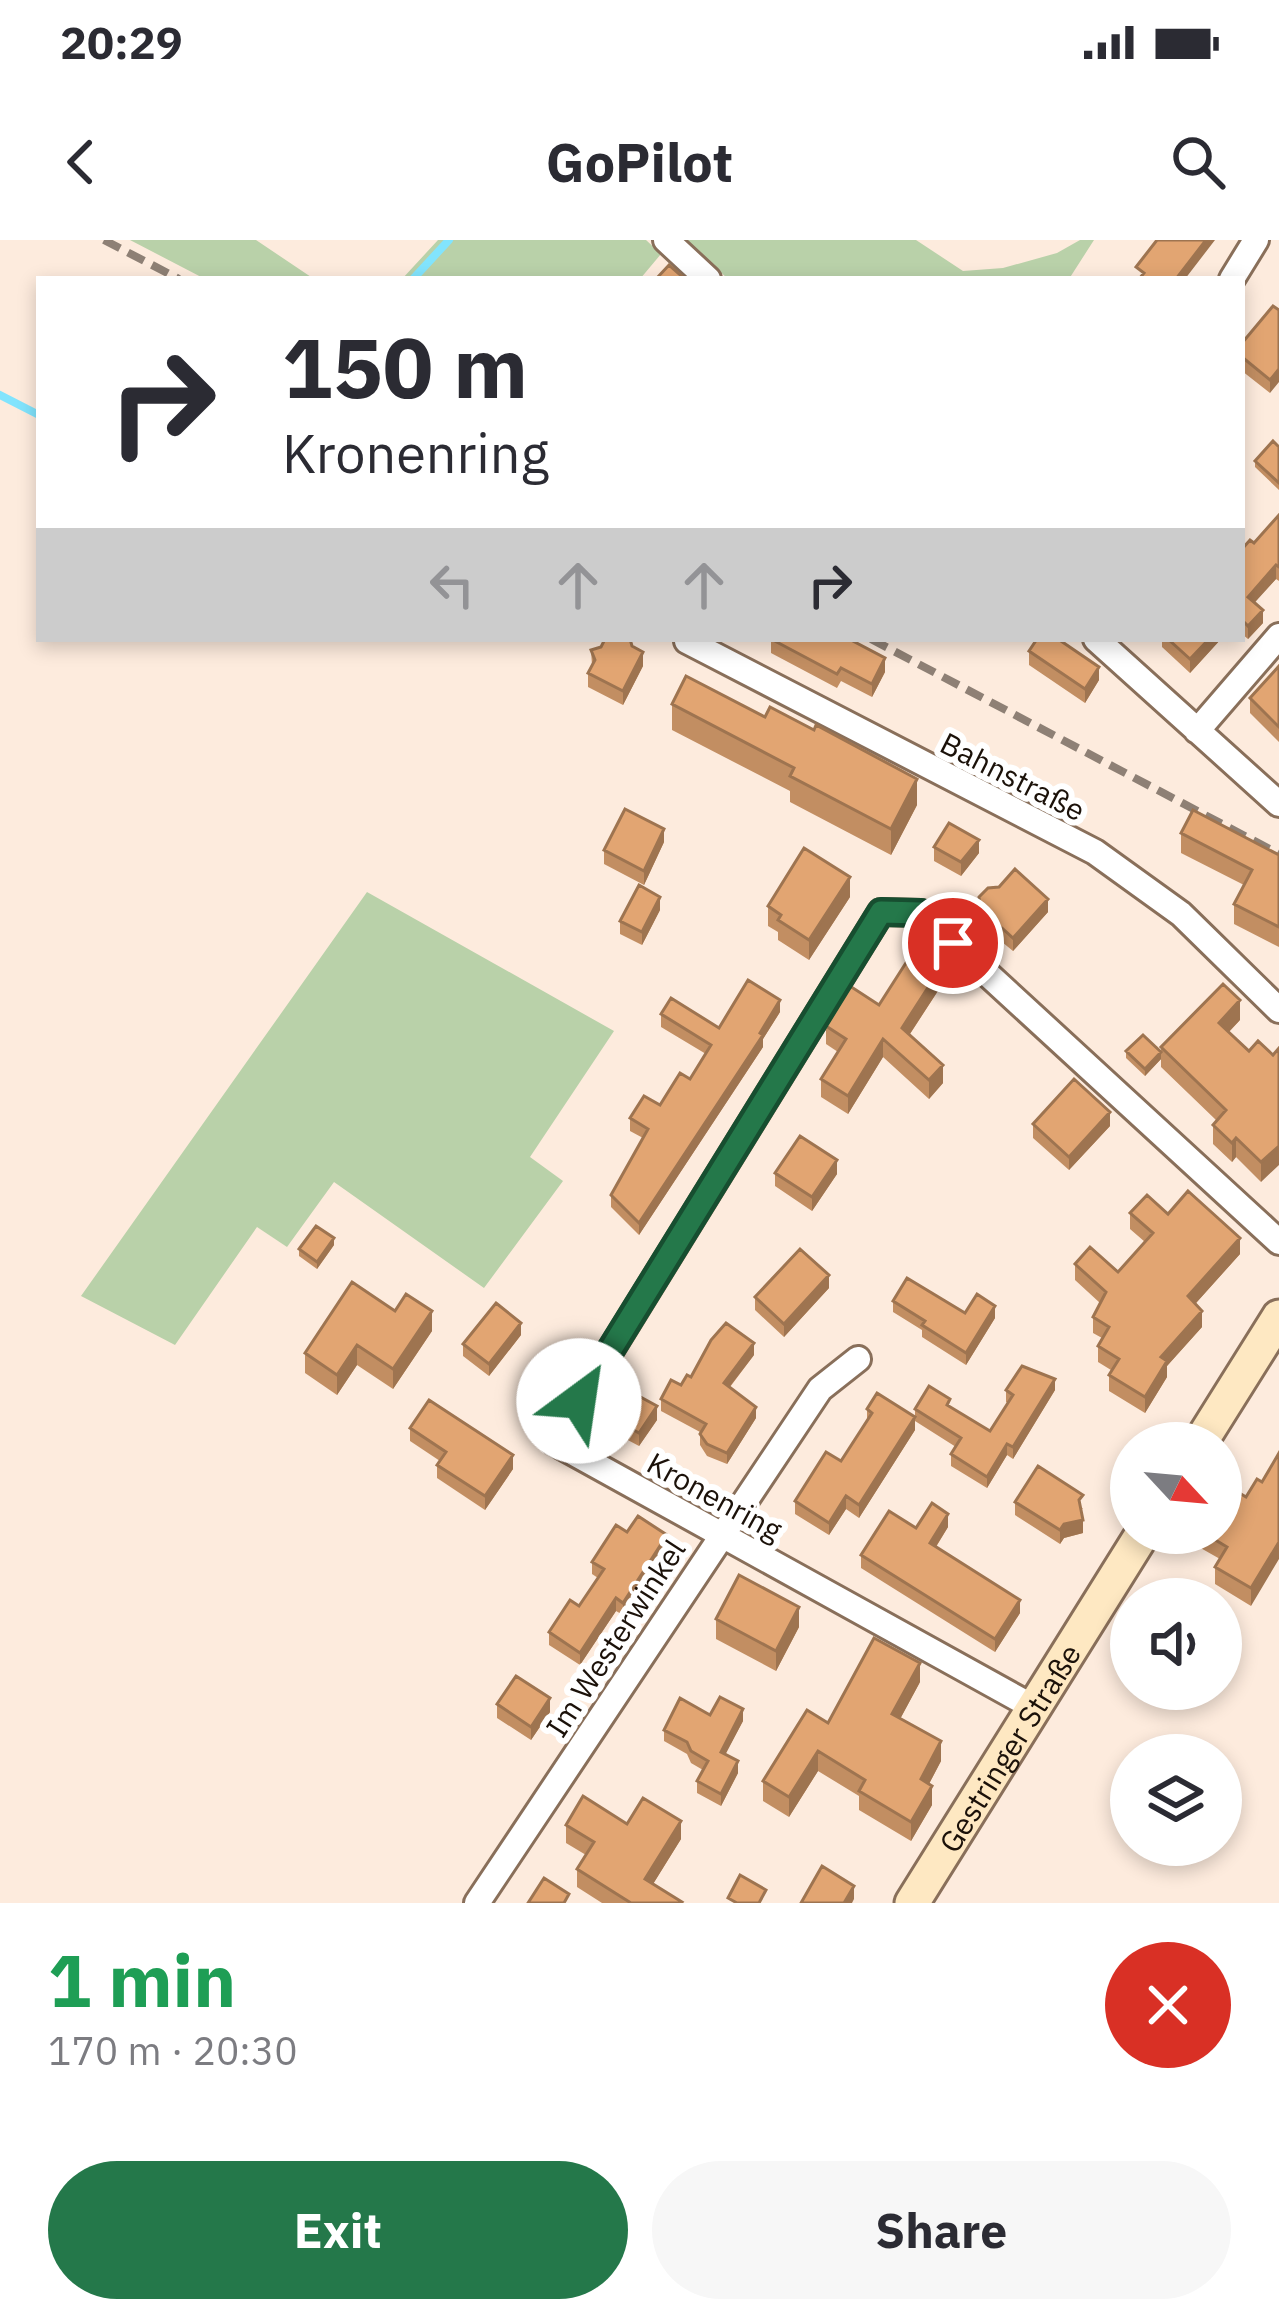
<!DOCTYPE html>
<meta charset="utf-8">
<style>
body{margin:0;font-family:"IBM Plex Sans",sans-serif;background:#f7f7f7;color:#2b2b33;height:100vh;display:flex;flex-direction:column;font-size:45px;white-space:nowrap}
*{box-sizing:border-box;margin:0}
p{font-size:39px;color:#7c7c81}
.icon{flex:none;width:66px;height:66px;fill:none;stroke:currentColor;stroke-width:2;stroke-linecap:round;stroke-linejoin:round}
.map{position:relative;height:1663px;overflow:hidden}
.panel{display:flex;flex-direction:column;background:#fff;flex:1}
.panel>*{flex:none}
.top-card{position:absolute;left:36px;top:36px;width:1209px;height:366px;border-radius:0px;box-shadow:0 6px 18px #0003;background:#fff;color:#2b2b33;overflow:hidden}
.needle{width:78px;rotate:116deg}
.fabs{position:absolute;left:1110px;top:1182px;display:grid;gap:24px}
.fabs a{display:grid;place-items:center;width:132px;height:132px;border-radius:50%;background:#fff;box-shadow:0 6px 18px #0003;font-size:60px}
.pin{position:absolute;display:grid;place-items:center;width:102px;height:102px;color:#fff;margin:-51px;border:6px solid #fff;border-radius:50%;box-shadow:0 3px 12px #0007}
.me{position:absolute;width:132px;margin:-66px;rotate:31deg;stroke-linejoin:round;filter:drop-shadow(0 0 9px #0008)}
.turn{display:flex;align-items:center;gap:42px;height:252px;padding:0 48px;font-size:54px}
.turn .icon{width:156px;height:156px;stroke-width:2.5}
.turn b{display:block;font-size:84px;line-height:102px}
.lanes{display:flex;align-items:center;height:114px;padding:0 48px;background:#0003;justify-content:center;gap:60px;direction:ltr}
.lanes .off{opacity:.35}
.round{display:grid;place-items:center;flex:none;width:126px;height:126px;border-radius:63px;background:#f7f7f7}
.summary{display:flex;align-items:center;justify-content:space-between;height:204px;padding:0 48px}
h1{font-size:72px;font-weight:700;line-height:90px;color:#1e9e55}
.button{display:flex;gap:24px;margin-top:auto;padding:24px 48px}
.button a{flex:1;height:138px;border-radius:72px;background:#24784a;color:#fff;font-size:48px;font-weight:700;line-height:138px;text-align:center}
.button a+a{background:#f7f7f7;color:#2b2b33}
.status{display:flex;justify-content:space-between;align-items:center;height:84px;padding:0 60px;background:#fff;direction:ltr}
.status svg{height:33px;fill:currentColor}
header{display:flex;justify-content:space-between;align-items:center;height:156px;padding:0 48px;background:#fff;font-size:54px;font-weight:700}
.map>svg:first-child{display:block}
.green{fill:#b9d1a9}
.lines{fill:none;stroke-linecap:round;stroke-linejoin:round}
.stream{stroke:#82e4fd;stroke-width:8}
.street-casing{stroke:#896f5a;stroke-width:30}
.secondary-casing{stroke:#896f5a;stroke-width:39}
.street{stroke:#fff;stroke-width:24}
.secondary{stroke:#fee8c2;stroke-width:33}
.rail{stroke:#8e8075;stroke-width:8;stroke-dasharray:18 9;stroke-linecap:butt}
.wall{fill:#c28e62}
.shaded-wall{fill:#9e7450}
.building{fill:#e2a572;stroke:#9e7450;stroke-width:3}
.route-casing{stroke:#174e30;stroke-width:30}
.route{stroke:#24784a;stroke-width:21}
.labels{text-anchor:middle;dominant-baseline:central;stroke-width:12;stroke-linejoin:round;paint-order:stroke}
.street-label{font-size:30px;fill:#1b1109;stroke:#fff}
</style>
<div class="status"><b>20:29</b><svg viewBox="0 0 49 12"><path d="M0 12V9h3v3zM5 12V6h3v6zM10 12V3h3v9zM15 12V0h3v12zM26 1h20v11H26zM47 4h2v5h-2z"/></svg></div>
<header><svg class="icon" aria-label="back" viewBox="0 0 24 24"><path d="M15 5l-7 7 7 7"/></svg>GoPilot<svg class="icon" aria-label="search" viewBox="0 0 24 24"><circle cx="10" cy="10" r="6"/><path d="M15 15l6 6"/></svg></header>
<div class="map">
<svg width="1279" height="1663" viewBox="0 0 1279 1663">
<rect width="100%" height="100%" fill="#fdebdd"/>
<!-- green -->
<path class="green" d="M130,0H256L314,39H205Z
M438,0H646L661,14L640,39H402Z
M686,0H916L963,31L1003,28L1057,13L1080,0H1094L1069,39H728Z
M367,652L614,791L530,917L563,941L484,1048L334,942L287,1007L257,987L175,1105L81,1056Z"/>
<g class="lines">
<!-- stream -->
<path class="stream" d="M413,39L449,0
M0,155L39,175"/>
<!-- street casing -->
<g class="street-casing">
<path id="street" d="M666,0L708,39
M1232,39L1256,0
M1096,399L1279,564
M687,401L1095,612L1181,674L1279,770
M1197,491L1279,396
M1033,1467L554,1202L881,672L921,673L1279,1002
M477,1663L820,1149L858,1119"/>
</g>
<!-- secondary casing -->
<g class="secondary-casing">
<g id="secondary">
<path d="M1200,1203L1279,1077"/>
<path id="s1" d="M912,1663L1143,1293"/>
</g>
</g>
<!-- street -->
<use href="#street" class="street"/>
<!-- secondary -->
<use href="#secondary" class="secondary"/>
<!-- rail -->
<path class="rail" d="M104,0L179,39
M871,399L1279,614"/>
</g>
<!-- wall -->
<path class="wall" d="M1273,66L1270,153L1242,131V103Z
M1279,207V250L1255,227V221Z
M1279,275V341L1276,339L1254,362L1263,383L1248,399L1242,394V309L1254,303Z
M771,399L885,432L872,457L841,441L837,448L771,413Z
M1162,399H1221L1190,433L1162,407Z
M632,406L643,426L623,465L588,447V433L592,425L591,410Z
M1029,411L1099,440L1085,463L1029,425Z
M1279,426V502L1250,473V458Z
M672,464L917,565L891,615L790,562V551L672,490Z
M1181,593L1279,615V707L1234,684V664L1244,645L1181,613Z
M664,602L644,645L604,624V610Z
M934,607L979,613L961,636L934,621Z
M850,657L809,720L778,700V692L768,686V666Z
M979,657L1048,672L1013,711L1002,702L991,703V691L980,681Z
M660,670L642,705L620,694V681Z
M945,740L910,794L943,843L929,859L883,817L848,874L821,857V839L838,812L826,804V786Z
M780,772L763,799V807L639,995L611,967V955L643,898L630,891V878L660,865L690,839L706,814L661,787V774L719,788Z
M1240,780L1229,792L1249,811L1273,815L1261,942L1236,917L1232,922L1213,904V885L1216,880L1161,827V807Z
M1126,811L1161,819L1145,836L1126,818Z
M1033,884L1110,886L1069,930L1033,898Z
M775,933L837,934L812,971L775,946Z
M1130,973L1168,974L1240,1014L1195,1064L1202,1087L1167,1126V1137L1145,1173L1109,1151V1135L1111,1130L1098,1122V1106L1102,1098L1093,1093V1077L1100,1063L1075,1040V1024L1118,1032L1145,1002L1130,989Z
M334,1005L317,1029L299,1016V1009Z
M829,1048L784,1097L755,1070V1057Z
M893,1061L995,1078L966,1125L922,1097V1090L893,1072Z
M395,1071L432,1091L393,1149L357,1125L337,1155L305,1133V1113Z
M521,1095L489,1136L463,1116V1104Z
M754,1115L730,1147L756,1178L727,1224L707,1216L700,1205V1192L661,1171V1159L691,1137Z
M1006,1150H1055L1013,1219L1007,1215L987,1248L951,1226V1214L956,1207L915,1181V1190L859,1278L846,1269L829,1295L795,1274V1261L841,1221L867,1180V1169L915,1177V1169L950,1167L990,1191L1008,1163L1006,1162Z
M609,1176L657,1180L639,1206L609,1190Z
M410,1188L513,1229L485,1270L437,1238V1225L440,1221L410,1201Z
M1257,1239L1251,1366L1215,1344V1327L1220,1319L1183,1298V1293H1221Z
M1015,1262L1083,1268L1081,1270L1083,1293L1064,1298L1060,1304L1015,1275Z
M948,1287L936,1307L1020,1373L995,1412L861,1328V1315L916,1288Z
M627,1292L667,1308L623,1375L616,1371L580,1425L549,1405V1392L579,1366L598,1338L592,1334V1322Z
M716,1379L799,1387L776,1431L716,1399Z
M920,1442L900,1479L941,1521L929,1544L932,1565L911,1601L859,1570V1556L818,1531L789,1577L763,1561V1541L828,1483Z
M497,1464L550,1472L531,1500L497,1478Z
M710,1475L743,1481L725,1514L738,1533L721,1566L697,1553V1541L703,1530L691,1523L687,1514L664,1501V1490Z
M627,1584L681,1599L653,1644L682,1663H602L577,1647V1629L586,1615L566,1603V1585Z"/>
<!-- shaded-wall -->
<path class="shaded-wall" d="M1206,0H1215L1185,39H1176Z
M1279,129V142L1270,153V140Z
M1276,325V339L1248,370V357Z
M1263,370V383L1248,399V386Z
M1209,399H1221L1190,433V419Z
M643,412V426L623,465V451Z
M885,418V432L872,457V444Z
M1099,427V440L1085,463V449Z
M917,539V565L891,615V589Z
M664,589V602L644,645V631Z
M979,600V613L961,636V622Z
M850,637V657L809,720V700Z
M660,657V670L642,705V692Z
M1048,659V672L1013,711V698Z
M945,721V740L902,806V788Z
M780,760V772L763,799V807L639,995V983Z
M1240,760V780L1219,802V783Z
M883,799V817L848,874V856Z
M1161,812V819L1145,836V829Z
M943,825V843L929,859V840Z
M1110,872V886L1069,930V917Z
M1279,887V925L1261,942V922Z
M1236,898V917L1232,922V903Z
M837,920V934L812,971V957Z
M334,998V1005L317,1029V1022Z
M1240,998V1014L1188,1072V1056Z
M829,1035V1048L784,1097V1084Z
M995,1066V1078L966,1125V1113Z
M432,1071V1091L393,1149V1129Z
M1202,1071V1087L1167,1126V1137L1145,1173V1157L1161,1117Z
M521,1083V1095L489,1136V1124Z
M754,1103V1115L724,1154V1143Z
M357,1105V1125L337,1155V1135Z
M1055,1139V1150L1013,1219V1207Z
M657,1166V1180L639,1206V1193Z
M756,1167V1178L727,1224V1213Z
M915,1177V1190L859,1278V1265Z
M1007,1204V1215L987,1248V1237Z
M513,1215V1229L485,1270V1256Z
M846,1256V1269L829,1295V1283Z
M948,1274V1287L930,1316V1303Z
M1083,1280V1293L1064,1298L1060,1304V1290L1064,1284Z
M667,1295V1308L623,1375V1363Z
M1279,1302V1319L1251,1366V1348Z
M616,1358V1371L580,1425V1413Z
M1020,1360V1373L995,1412V1399Z
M799,1367V1387L776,1431V1411Z
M920,1423V1442L892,1494V1474Z
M550,1458V1472L531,1500V1487Z
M743,1469V1481L721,1523V1512Z
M941,1501V1521L921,1559V1539Z
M818,1511V1531L789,1577V1557Z
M738,1521V1533L721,1566V1554Z
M932,1546V1565L911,1601V1582Z
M681,1581V1599L645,1657V1639Z
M854,1646V1659L852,1663H844Z"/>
<!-- building -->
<path class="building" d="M1157,0H1206L1176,39H1139L1144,33L1136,27Z
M669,25L685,39H656Z
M1273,66L1279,70V129L1270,140L1242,117V103Z
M1273,201L1279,207V243L1255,221Z
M1279,275V327L1276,325L1248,357L1263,370L1248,386L1242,380V309L1250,300L1254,303Z
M605,399H630L632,406L643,412L623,451L588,433L595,420L591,410L601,407Z
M771,399H849L885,418L872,444L841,428L837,434Z
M1037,399H1058L1099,427L1085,449L1029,411Z
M1168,399H1209L1190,419Z
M1279,426V487L1250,458Z
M686,436L765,477L770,467L814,490L816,485L917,539L891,589L790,536L794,528L672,464Z
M625,569L664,589L644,631L604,610Z
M1193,570L1279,615V687L1234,664L1252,630L1181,593Z
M949,583L979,600L961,622L934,607Z
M804,608L850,637L809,700L778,680L781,675L768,666Z
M1015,629L1048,659L1013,698L1002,688L991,690V678L980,668L979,657L988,648L999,647Z
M639,645L660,657L642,692L620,681Z
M918,704L945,721L902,788L943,825L929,840L883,799L848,856L821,839L846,799L826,786L850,746L879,765Z
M748,740L780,760L760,793L763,795L639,983L611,955L648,889L630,878L644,856L660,865L680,833L690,839L711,805L661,774L671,758L719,788Z
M1223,744L1240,760L1219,783L1249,811L1258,801L1273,815L1279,808V906L1261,922L1236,898L1232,903L1213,885L1226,870L1161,807Z
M1143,795L1161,812L1145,829L1126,811Z
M1074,839L1110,872L1069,917L1033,884Z
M800,896L837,920L812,957L775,933Z
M1188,951L1240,998L1188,1056L1202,1071L1161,1117L1167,1121L1145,1157L1109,1135L1119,1119L1098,1106L1109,1087L1093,1077L1106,1052L1075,1024L1090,1007L1118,1032L1153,993L1130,973L1147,955L1168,974Z
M316,986L334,998L317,1022L299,1009Z
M800,1009L829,1035L784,1084L755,1057Z
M907,1038L965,1073L977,1054L995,1066L966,1113L922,1085L925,1081L893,1061Z
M352,1042L395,1071L406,1054L432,1071L393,1129L357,1105L337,1135L305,1113Z
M496,1063L521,1083L489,1124L463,1104Z
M726,1083L754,1103L724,1143L756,1167L727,1213L707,1204L700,1194L706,1184L661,1159L671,1140L681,1145L687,1135L691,1137L711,1100Z
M1022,1126L1055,1139L1013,1207L1007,1204L987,1237L951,1214L961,1198L915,1169L929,1146L950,1159L947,1165L990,1191L1013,1155L1006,1150Z
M624,1148L657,1166L639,1193L609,1176Z
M877,1153L915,1177L859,1265L846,1256L829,1283L795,1261L826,1212L841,1221L872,1173L867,1169Z
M429,1160L513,1215L485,1256L437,1225L446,1212L410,1188Z
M1279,1213V1302L1251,1348L1215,1327L1227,1307L1204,1293H1221V1242L1246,1257L1257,1239L1262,1242Z
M1038,1226L1083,1255L1079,1260L1083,1280L1064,1284L1060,1290L1015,1262Z
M932,1263L948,1274L930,1303L1020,1360L995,1399L861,1315L889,1271L916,1288Z
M638,1276L667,1295L623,1363L616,1358L580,1413L549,1392L570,1360L579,1366L604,1329L592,1322L616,1285L627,1292Z
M739,1335L799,1367L776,1411L716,1379Z
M874,1398L920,1423L892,1474L941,1501L921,1539L932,1546L911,1582L859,1551L865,1540L818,1511L789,1557L763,1541L807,1470L828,1483Z
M516,1436L550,1458L531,1487L497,1464Z
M720,1457L743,1469L721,1512L738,1521L721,1554L697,1541L708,1521L691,1511L687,1502L664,1490L680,1458L710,1475Z
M583,1556L627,1584L643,1558L681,1581L645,1639L682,1662L681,1663H631L577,1629L594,1602L566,1585Z
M822,1626L854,1646L844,1663H801Z
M740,1635L766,1650L759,1663H737L728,1658Z
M544,1638L569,1654L564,1663H528Z"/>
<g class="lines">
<!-- route casing -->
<g class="route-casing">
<path id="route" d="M579,1161L881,672L921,673L953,703"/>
</g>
<!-- route -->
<use href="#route" class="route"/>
</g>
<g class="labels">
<!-- street labels -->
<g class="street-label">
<text transform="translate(1013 536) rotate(27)">Bahnstraße</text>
<text transform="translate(715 1256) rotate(29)">Kronenring</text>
<text transform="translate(615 1398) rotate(-57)">Im Westerwinkel</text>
<text stroke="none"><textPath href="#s1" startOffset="183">Gestringer Straße</textPath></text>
</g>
</g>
</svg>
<div class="fabs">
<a><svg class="needle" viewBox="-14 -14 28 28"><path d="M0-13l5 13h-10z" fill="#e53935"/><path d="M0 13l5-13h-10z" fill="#7c7c81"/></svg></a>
<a><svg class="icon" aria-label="sound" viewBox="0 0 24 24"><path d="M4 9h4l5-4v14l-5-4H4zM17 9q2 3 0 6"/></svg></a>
<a><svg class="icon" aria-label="layers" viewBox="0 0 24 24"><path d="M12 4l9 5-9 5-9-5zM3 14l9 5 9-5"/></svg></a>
</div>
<div class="pin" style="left:953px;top:703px;background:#d93025"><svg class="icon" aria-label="arrive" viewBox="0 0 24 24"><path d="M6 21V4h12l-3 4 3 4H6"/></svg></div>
<svg class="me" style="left:579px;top:1161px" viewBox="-20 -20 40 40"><circle r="19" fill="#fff"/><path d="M0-13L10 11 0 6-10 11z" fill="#24784a"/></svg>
<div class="top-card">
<div class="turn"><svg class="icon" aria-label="right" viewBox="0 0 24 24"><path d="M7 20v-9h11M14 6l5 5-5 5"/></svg><div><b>150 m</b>Kronenring</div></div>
<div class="lanes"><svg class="icon off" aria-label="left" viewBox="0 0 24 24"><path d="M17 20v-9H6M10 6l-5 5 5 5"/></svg><svg class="icon off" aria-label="ahead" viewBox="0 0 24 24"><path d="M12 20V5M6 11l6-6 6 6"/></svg><svg class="icon off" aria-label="ahead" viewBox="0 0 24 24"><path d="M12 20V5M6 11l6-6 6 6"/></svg><svg class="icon" aria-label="right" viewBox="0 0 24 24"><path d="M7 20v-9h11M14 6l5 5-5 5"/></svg></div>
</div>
</div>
<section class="panel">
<div class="summary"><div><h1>1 min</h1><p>170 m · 20:30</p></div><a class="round" style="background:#d93025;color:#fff"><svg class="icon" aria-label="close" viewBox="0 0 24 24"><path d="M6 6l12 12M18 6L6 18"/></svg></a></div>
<div class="button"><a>Exit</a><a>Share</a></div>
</section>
